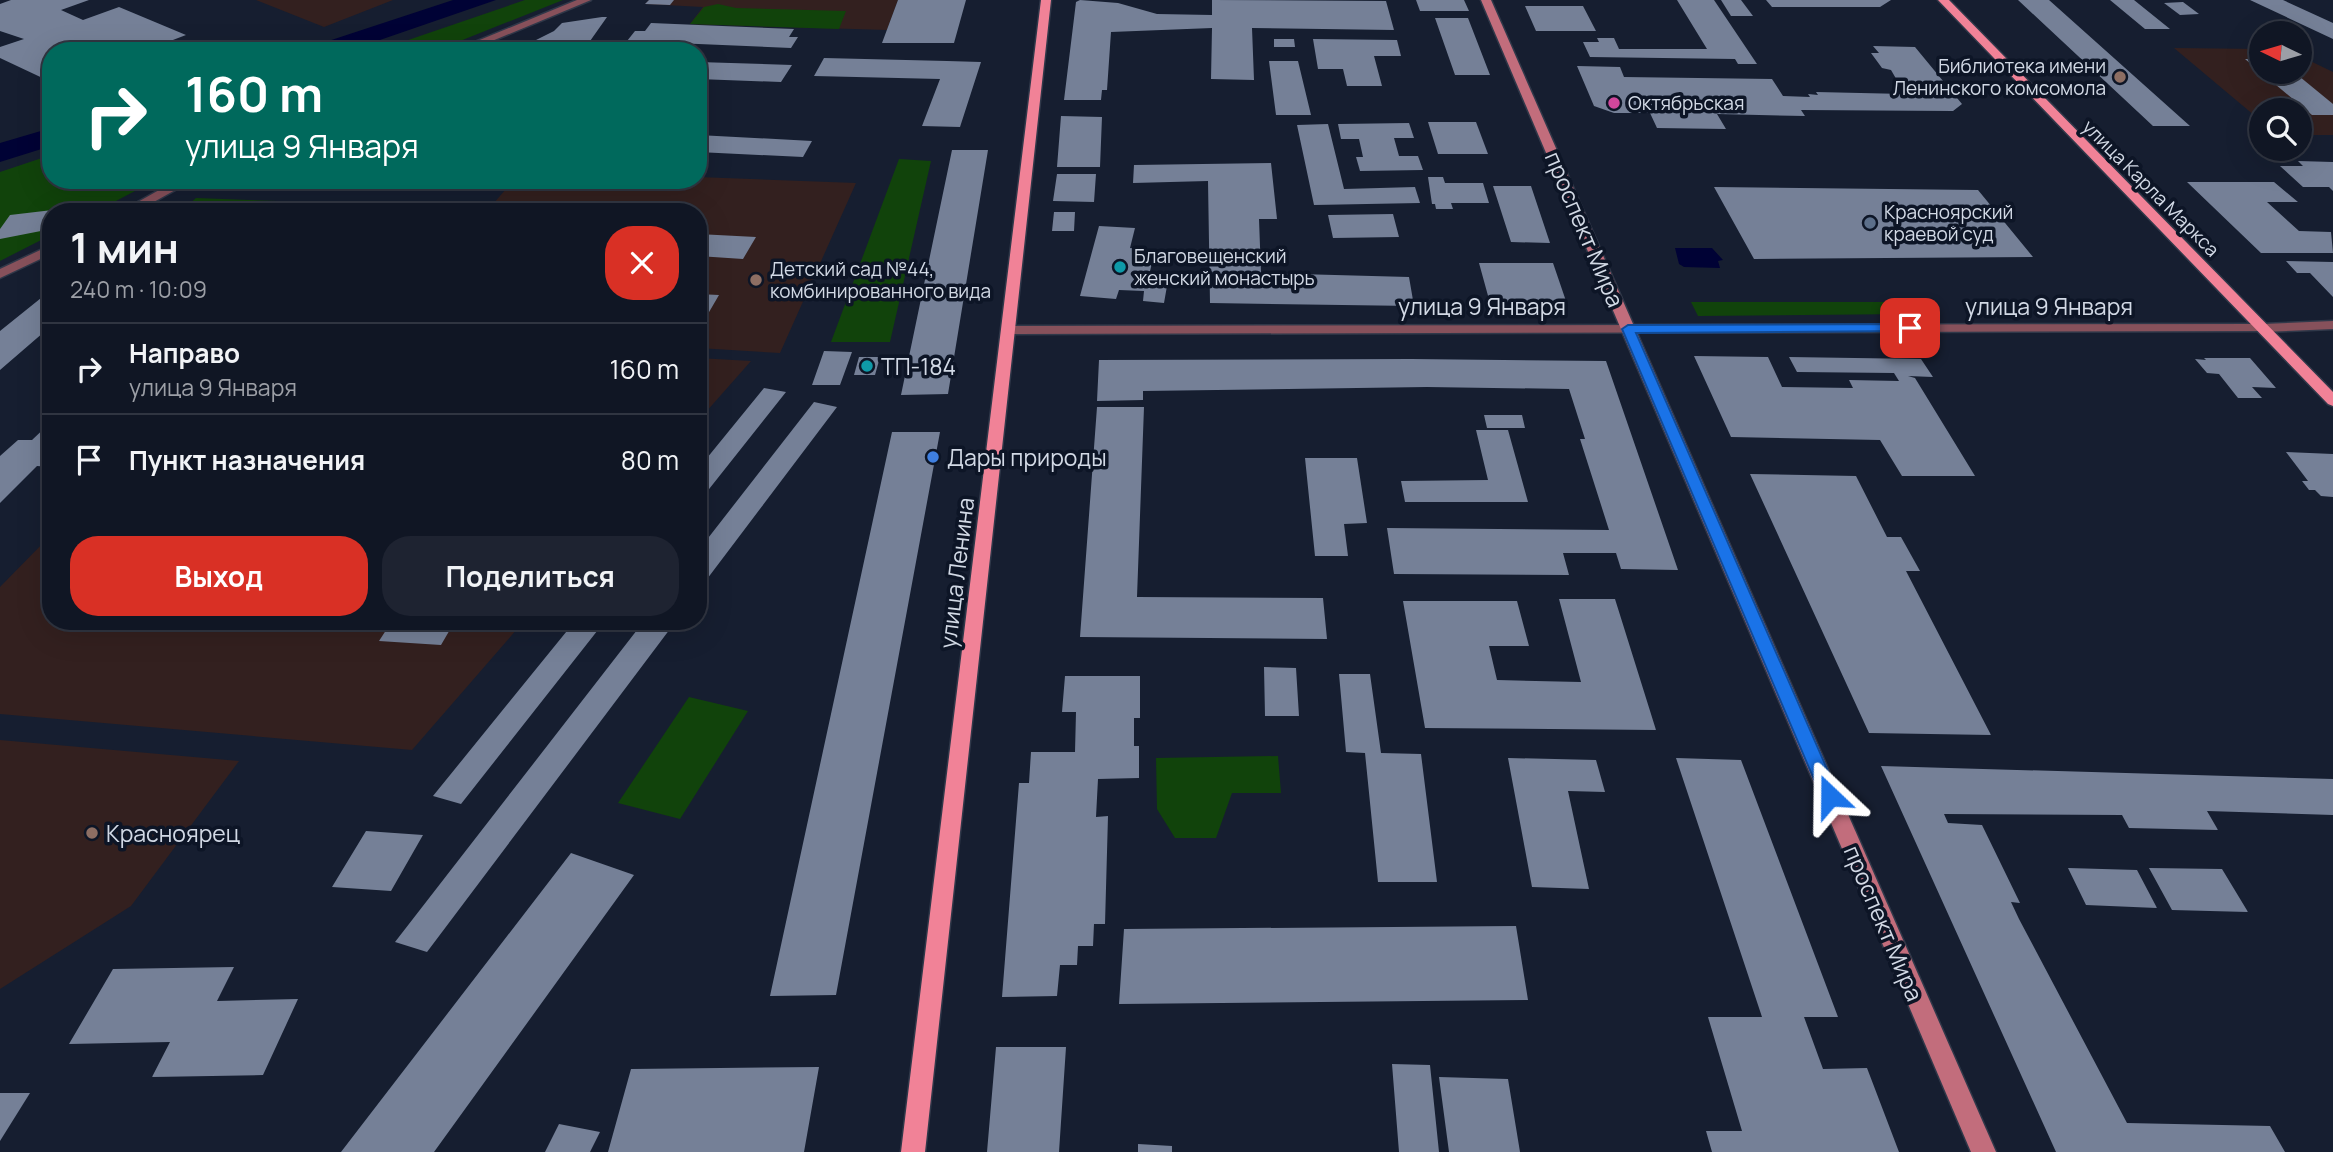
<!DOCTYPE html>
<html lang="ru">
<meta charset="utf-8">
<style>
body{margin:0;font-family:Manrope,sans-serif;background:#1e2331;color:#f1f3f6;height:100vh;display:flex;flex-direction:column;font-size:26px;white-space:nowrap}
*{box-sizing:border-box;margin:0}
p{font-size:23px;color:#9c9fa6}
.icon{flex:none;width:38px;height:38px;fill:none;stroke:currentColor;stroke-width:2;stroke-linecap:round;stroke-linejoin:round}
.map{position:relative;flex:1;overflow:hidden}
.drawer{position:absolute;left:42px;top:203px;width:665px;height:427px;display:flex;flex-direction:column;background:#101624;border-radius:28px;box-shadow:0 7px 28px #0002,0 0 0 2px #303541}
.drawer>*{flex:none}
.hud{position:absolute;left:42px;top:42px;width:665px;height:147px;border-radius:28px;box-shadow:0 7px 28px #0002,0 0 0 2px #303541;background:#00695c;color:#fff;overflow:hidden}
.needle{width:46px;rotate:275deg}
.controls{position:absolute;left:2249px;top:21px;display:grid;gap:14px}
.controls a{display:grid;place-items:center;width:63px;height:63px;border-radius:50%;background:#101624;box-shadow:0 7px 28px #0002,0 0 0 2px #303541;font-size:35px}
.pin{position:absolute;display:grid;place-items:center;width:60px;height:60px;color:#fff;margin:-30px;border-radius:14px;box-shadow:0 4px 10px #0006}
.me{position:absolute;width:77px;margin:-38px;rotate:337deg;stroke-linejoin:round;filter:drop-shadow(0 0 5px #0008)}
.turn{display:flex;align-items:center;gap:24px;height:147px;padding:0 28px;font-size:32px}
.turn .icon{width:91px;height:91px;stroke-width:2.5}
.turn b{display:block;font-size:49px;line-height:60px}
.round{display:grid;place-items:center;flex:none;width:74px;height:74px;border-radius:28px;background:#1e2331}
.headline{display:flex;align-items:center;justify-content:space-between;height:119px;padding:0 28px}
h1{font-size:42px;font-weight:700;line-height:52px}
.button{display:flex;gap:14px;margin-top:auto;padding:14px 28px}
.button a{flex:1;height:80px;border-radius:28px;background:#d93025;color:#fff;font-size:28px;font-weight:700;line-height:80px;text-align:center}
.button a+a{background:#1e2331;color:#f1f3f6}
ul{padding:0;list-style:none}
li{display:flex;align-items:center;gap:21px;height:91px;padding:0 28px;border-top:2px solid #303541}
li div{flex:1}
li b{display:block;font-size:26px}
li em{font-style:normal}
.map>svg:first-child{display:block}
.education{fill:#33201f}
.green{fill:#11430b}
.water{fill:#000235}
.building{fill:#758097}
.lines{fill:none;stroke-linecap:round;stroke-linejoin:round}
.minor-casing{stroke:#303849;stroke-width:3}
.tertiary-casing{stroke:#303849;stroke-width:3}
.secondary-casing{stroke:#303849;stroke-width:3}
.primary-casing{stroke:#303849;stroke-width:3}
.minor{fill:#87515b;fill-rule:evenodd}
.tertiary{fill:#87515b;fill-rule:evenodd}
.secondary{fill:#c26d7c;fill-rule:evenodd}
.primary{fill:#f18297;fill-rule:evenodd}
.route{fill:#1a73e8;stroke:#114b97;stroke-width:2}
.education-dot{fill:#8d6e63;stroke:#0d1526;stroke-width:2.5}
.hotel-dot{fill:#d1479c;stroke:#0d1526;stroke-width:2.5}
.service-dot{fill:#5c6f8a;stroke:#0d1526;stroke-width:2.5}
.culture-dot{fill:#0f9aa8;stroke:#0d1526;stroke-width:2.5}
.shop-dot{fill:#3f7fe0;stroke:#0d1526;stroke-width:2.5}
.labels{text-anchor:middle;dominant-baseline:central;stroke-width:7;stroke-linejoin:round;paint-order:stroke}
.far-poi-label{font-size:19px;fill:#d2d9e5;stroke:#0d1526;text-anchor:start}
.far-street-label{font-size:19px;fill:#d2d9e5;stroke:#0d1526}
.street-label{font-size:23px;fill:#d2d9e5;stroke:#0d1526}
.poi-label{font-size:23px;fill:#d2d9e5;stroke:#0d1526;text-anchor:start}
</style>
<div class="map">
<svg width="2333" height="1152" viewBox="0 0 2333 1152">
<rect width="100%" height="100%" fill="#161e30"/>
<!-- education -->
<path class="education" d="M256,0H393L324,27Z
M649,0H898L887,30L690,24L703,7L645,4Z
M2174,48L2261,49V72H2300V56L2333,72V135H2300V110H2261V121Z
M698,177L856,183L780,353L698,348V212H486L514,180H698Z
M698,358L751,361L698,421Z
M51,535V621H524L412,750L0,714V587Z
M0,740L239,761L131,906L0,989Z"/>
<!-- green -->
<path class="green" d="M525,0H563L435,51H376Z
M718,4L736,8L846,11L839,29L690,24L704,7Z
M51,155V180H156L95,212H51V235L0,261V172Z
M899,159L931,161L890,342H831Z
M196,198L277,201L265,212H180Z
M1691,302H1902L1909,314L1698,316Z
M689,697L748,711L680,819L618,803Z
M1278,756L1281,793H1232L1216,838H1175L1157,809L1156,758Z"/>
<!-- water -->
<path class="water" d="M453,0H496L348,51H298Z
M51,128V146L0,162V143Z
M1675,248H1712L1723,260L1718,261L1720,268L1684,267L1679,264Z"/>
<!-- building -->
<path class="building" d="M11,0H89L61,10L83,20L119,7L186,35L144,51H51V82L0,58V47L24,39L0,31V4Z
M649,0H674L670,5L645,4Z
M898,0H966L954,43H882Z
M1080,0L1118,3L1157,14L1212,15V0L1386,1L1394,30L1252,28L1254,80L1211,79L1212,28L1111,32L1107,90H1102L1101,100H1064L1076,2Z
M1416,0H1464L1469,11H1420Z
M1677,0H1714L1757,64H1738L1735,59L1590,57L1583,42H1599L1597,38H1614L1619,49H1707Z
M1721,0H1741L1753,16H1731Z
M1766,0H1891L1880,7H1772Z
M2018,0H2049L2190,126H2153Z
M2110,0H2134L2170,29H2145Z
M2250,0H2283L2333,23V39Z
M2183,2L2199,14L2180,15L2164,3Z
M1525,6H1583L1596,31H1536Z
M602,17H607L583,51H508L515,44H528L554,31L562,23Z
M1435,18H1468L1490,75H1455Z
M651,23L794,29L789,37H798L791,48L627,41L635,31H645Z
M1274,39H1294L1295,47H1274Z
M1313,39L1397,40L1401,56H1374L1382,86H1347L1343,69H1318Z
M1873,46L1915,47L1962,104L1953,111L1801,110L1805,116L1717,114L1726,129L1657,128L1650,113H1614L1594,106L1577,66L1620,67L1624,77L1772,79L1783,96L1810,97L1808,94L1818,95L1816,92L1905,94L1891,70L1882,68L1871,53H1879Z
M824,58L947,61L981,62L960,127L922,126L940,79L814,76Z
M2245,59H2261V72H2294L2333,104V115H2312Z
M1269,61H1298L1311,115H1276Z
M698,62L792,65L781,82L698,79Z
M1061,116L1102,117L1100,167H1057Z
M1428,122H1476L1488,154H1438Z
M1409,123L1414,138H1394L1399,156H1418L1423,170L1360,171L1356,157H1363L1359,139H1341L1338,124Z
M1328,124L1344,189L1415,187L1420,203L1314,205L1297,125Z
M698,135L812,141L803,157L698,152Z
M952,150H988L948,394L901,395Z
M2298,161L2333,162V191L2329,187H2303L2280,166H2303Z
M1271,163L1277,219H1259L1261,273L1409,277L1414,306L1210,303L1208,181L1133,183L1134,165Z
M1057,174H1096L1094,202L1053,201Z
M1428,177H1443L1445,183H1483L1489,203H1451L1453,209H1436L1435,204H1432Z
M296,180H328L321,186L290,185Z
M2187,182H2274L2298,202H2267L2299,231L2331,232L2333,253H2261Z
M1493,186H1531L1550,243L1511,242Z
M1714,187L1978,190L2033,257L1754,259Z
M61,209L51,212V223L46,230L0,239V229L10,215Z
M1054,212H1075L1074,231H1052Z
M1393,214L1399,237L1333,238L1328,215Z
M1099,226L1135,228L1130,248L1155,250L1147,284L1167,286L1164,303L1143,301L1144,291L1119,290L1116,299L1080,296Z
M698,234L756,237L743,259L698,256Z
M2286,261L2333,262V297L2310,273H2297Z
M1479,263H1553L1567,304L1490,303Z
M51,290V326L0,370V331Z
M698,294L719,295L705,319H698Z
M824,351L852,352L840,385H812Z
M1694,356L1768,357L1782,387L1853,388L1849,380L1899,381L1894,373L1797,372L1789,357L1921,359L1933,377L1908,376L1915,378L1975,476H1902L1880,440L1731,437Z
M859,357H880L875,375H854Z
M2204,358H2250L2276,388L2252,387L2262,398H2238L2219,374L2207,373L2195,359L2206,360Z
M1411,359L1606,361L1678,570L1621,569L1616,553H1563L1569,575L1394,574L1387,528L1609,530L1580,439H1585L1569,389L1427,387L1143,391V400L1097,401L1099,360Z
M764,388L786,392L698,503V469Z
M814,402L837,407L698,591V551Z
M1097,407H1144L1137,597L1323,598L1327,639L1080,637Z
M1484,415H1522L1525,428H1487Z
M51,422V467L37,466L0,503V456L18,440H32Z
M1476,430H1508L1528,502H1405L1401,481L1488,480Z
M892,432H940L836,995L770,996Z
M2286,452L2333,454V497L2321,496L2315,490H2309L2302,481H2308Z
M1305,458H1357L1367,523L1344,524L1348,556H1315Z
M1750,474L1856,476L1887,537H1901L1920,571H1906L1991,735L1869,733Z
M1559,599H1615L1656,730L1425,728L1403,601H1517L1529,646H1489L1497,680L1581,682Z
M392,621H455L441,645L379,641Z
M575,621H605L461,804L433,796Z
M644,621H676L427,952L395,942Z
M1264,667L1296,668L1299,716H1265Z
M1339,674H1370L1381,753L1421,754L1437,882H1378L1365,753L1346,752Z
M1065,676H1140V718H1134V746H1139V778L1098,779L1096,817L1108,816L1105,924H1094L1093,946H1078L1077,965H1060L1057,996L1002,997L1019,783H1029L1031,752H1075L1076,712H1062Z
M1508,758L1596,760L1605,792L1568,791L1589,889L1532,887Z
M1676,758L1741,760L1838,1017H1804L1823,1069L1867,1068L1899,1152H1712L1706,1131H1742L1708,1017H1762Z
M1881,766L2333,779V815L2207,811L2218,830L2129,828L2122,815L1944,814L1948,823L1982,825L2020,903L2011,902L2019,919L2127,1123L2270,1126L2285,1152H2056Z
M366,831L423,835L391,891L332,887Z
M571,853L634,875L434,1152H341Z
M2068,868L2137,870L2157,908L2086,905Z
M2149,868L2222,869L2248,912L2172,910Z
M1516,926L1528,1000L1119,1004L1124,929Z
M234,967L217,1001L298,999L263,1075L152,1077L170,1042L69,1044L113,969Z
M996,1047H1066L1059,1152H987Z
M1392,1064L1430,1065L1439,1152H1399Z
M819,1067L804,1152H608L631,1069Z
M1439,1077L1508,1079L1520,1152H1449Z
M0,1093H30L0,1141Z
M559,1124L600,1132L590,1152H545Z
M1138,1144L1172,1146V1152H1138Z"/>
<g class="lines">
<!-- minor casing -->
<g class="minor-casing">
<path id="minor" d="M577,0H591L468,51H453Z
M177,180H193L136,212H120Z
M51,245V254L0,278V269Z
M2333,321V329L2263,332L2256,328L2263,324Z"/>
</g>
<!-- tertiary casing -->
<g class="tertiary-casing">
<path id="tertiary" d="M2263,324L2270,328L2268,331L1009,334L1002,330L1009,326Z"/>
</g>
<!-- secondary casing -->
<g class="secondary-casing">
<path id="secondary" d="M1481,0H1491L1996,1152H1971Z"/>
</g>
<!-- primary casing -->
<g class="primary-casing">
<path id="primary" d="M1041,0H1051L925,1152H901Z
M1938,0H1949L2333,392V406L2328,404Z"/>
</g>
<!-- minor -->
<use href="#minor" class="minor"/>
<!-- tertiary -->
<use href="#tertiary" class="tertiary"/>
<!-- secondary -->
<use href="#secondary" class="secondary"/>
<!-- primary -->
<use href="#primary" class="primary"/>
</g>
<!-- route -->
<path class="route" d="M1910,324L1915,325V331L1636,333L1839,796L1836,802H1823L1821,796L1622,329L1628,325Z"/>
<!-- markers -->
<g class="education-dot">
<circle cx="2120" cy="77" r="7"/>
<circle cx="756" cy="280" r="7"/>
<circle cx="92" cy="833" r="7"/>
</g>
<circle class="hotel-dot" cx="1614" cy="103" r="7"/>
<circle class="service-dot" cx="1870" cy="223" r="7"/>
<g class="culture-dot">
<circle cx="1120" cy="267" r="7"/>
<circle cx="867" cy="366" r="7"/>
</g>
<circle class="shop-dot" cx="933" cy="457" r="7"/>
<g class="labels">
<!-- far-poi labels -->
<g class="far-poi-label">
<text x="2106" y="66" text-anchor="end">Библиотека имени<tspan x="2106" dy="22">Ленинского комсомола</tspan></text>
<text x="1628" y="103">Октябрьская</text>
<text x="1884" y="212">Красноярский<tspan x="1884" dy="22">краевой суд</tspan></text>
<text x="1134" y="256">Благовещенский<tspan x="1134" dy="22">женский монастырь</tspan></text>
<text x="770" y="269">Детский сад №44,<tspan x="770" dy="22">комбинированного вида</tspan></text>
</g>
<!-- far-street labels -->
<g class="far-street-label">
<text transform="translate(2151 188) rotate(45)">улица Карла Маркса</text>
</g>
<!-- street labels -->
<g class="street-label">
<text transform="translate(1585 229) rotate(67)">проспект Мира</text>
<text x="1482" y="306">улица 9 Января</text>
<text x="2049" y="306">улица 9 Января</text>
<text transform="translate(956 573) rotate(-83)">улица Ленина</text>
<text transform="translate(1884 923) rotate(67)">проспект Мира</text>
</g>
<!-- poi labels -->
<g class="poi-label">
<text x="881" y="366">ТП-184</text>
<text x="947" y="457">Дары природы</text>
<text x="106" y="833">Красноярец</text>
</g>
</g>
</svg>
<div class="controls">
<a><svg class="needle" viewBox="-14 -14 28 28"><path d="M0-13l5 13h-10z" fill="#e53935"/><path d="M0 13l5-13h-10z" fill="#9c9fa6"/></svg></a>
<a><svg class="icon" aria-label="search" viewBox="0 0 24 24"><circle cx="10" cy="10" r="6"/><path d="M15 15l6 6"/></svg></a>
</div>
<div class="pin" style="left:1910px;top:328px;background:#d93025"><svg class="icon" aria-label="arrive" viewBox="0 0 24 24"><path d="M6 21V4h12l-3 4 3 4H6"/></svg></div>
<svg class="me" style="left:1830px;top:796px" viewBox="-20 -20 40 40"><path d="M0-17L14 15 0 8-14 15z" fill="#1a73e8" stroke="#fff" stroke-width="4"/></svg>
<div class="hud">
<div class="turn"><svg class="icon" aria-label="right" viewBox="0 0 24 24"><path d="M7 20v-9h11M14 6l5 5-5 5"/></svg><div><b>160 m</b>улица 9 Января</div></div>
</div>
<section class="drawer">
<div class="headline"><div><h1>1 мин</h1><p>240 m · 10:09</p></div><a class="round" style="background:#d93025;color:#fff"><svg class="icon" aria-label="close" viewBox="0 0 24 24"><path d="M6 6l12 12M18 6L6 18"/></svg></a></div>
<ul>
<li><svg class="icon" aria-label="right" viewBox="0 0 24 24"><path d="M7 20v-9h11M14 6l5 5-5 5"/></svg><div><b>Направо</b><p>улица 9 Января</p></div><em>160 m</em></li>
<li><svg class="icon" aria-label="arrive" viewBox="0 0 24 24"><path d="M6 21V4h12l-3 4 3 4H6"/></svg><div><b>Пункт назначения</b></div><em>80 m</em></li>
</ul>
<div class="button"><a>Выход</a><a>Поделиться</a></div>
</section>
</div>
